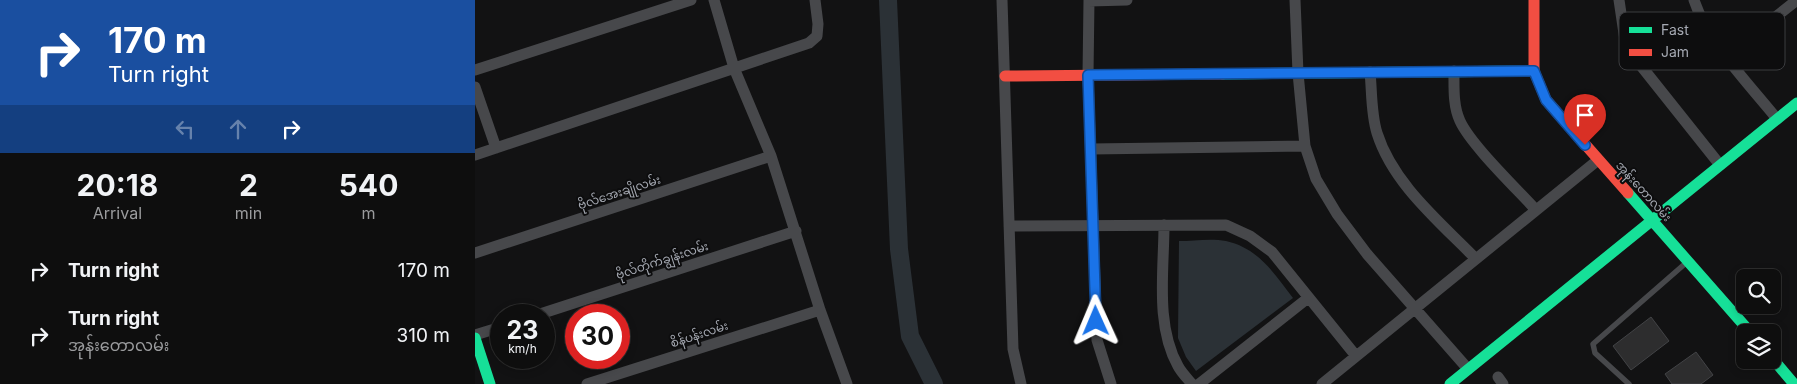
<!DOCTYPE html>
<meta charset="utf-8">
<style>
body{margin:0;font-family:Inter,"Noto Sans Myanmar",sans-serif;background:#171717;color:#f1f3f6;height:100vh;display:flex;flex-direction:column;font-size:19px;white-space:nowrap}
*{box-sizing:border-box;margin:0}
p{font-size:16px;color:#9b9c9e}
.icon{flex:none;width:28px;height:28px;fill:none;stroke:currentColor;stroke-width:2;stroke-linecap:round;stroke-linejoin:round}
.map{position:relative;flex:1;overflow:hidden}
.drawer{display:flex;flex-direction:column;background:#0e0e0e;width:475px}
.drawer>*{flex:none}
.guide{background:#1a4fa0;color:#fff;overflow:hidden}
.buttons{position:absolute;left:1261px;top:269px;display:grid;gap:10px}
.buttons a{display:grid;place-items:center;width:45px;height:45px;border-radius:8px;background:#0e0e0e;box-shadow:0 2px 8px #0003,0 0 0 1px #2e2e2e;font-size:25px}
.speed{position:absolute;left:15px;top:304px;display:flex;gap:10px;font-size:25px;font-weight:700;text-align:center}
.speed>*{display:grid;place-content:center;width:65px;height:65px;border-radius:50%;background:#0e0e0e;box-shadow:0 2px 8px #0003,0 0 0 1px #2e2e2e;line-height:1}
.speed small{font-size:12px;font-weight:400}
.speed .limit{border:8px solid #d22;background:#fff;color:#111}
.pin{position:absolute;display:grid;place-items:center;width:42px;height:42px;color:#fff;margin:-51px -21px;border-radius:50% 50% 50% 0;rotate:-45deg;box-shadow:0 0 5px #0007}
.pin .icon{rotate:45deg}
.me{position:absolute;width:55px;margin:-28px;rotate:359deg;stroke-linejoin:round;filter:drop-shadow(0 0 4px #0008)}
.turn{display:flex;align-items:center;gap:18px;height:105px;padding:0 25px;font-size:22px}
.turn .icon{width:65px;height:65px;stroke-width:2.5}
.turn b{display:block;font-size:35px;line-height:42px}
.lanes{display:flex;align-items:center;height:48px;padding:0 25px;background:#0003;justify-content:center;gap:25px;direction:ltr}
.lanes .off{opacity:.35}
.eta{display:flex;justify-content:space-evenly;align-items:center;height:85px;text-align:center}
.eta b{font-size:30px;font-weight:700;line-height:35px}
ul{padding:0;list-style:none}
li{display:flex;align-items:center;gap:15px;height:65px;padding:0 25px}
li div{flex:1}
li b{display:block;font-size:19px}
li em{font-style:normal}
main{display:flex;flex:1;min-height:0}
.map>svg:first-child{display:block}
.water{fill:#2b3136}
.lines{fill:none;stroke-linecap:round;stroke-linejoin:round}
.river{stroke:#2b3136;stroke-width:18}
.building{fill:#2d2d2e;stroke:#424346}
.lane{stroke:#47484b;stroke-width:5.5}
.street{stroke:#47484b;stroke-width:11}
.fast{stroke:#16e098;stroke-width:11}
.jam{stroke:#f24e42;stroke-width:11}
.route-casing{stroke:#114b97;stroke-width:12}
.route{stroke:#1a73e8;stroke-width:9}
.labels{text-anchor:middle;dominant-baseline:central;stroke-width:4;stroke-linejoin:round;paint-order:stroke}
.street-label{font-size:12px;fill:#a5a9b2;stroke:#0d0d0e}
.key{fill:#0d0d0e;stroke:#3b3c3f;stroke-width:1}
.key-label{font-size:14px;fill:#a5a9b2}
</style>
<main>
<section class="drawer">
<div class="guide">
<div class="turn"><svg class="icon" aria-label="right" viewBox="0 0 24 24"><path d="M7 20v-9h11M14 6l5 5-5 5"/></svg><div><b>170 m</b>Turn right</div></div>
<div class="lanes"><svg class="icon off" aria-label="left" viewBox="0 0 24 24"><path d="M17 20v-9H6M10 6l-5 5 5 5"/></svg><svg class="icon off" aria-label="ahead" viewBox="0 0 24 24"><path d="M12 20V5M6 11l6-6 6 6"/></svg><svg class="icon" aria-label="right" viewBox="0 0 24 24"><path d="M7 20v-9h11M14 6l5 5-5 5"/></svg></div>
</div>
<div class="eta">
<div><b>20:18</b><p>Arrival</p></div>
<div><b>2</b><p>min</p></div>
<div><b>540</b><p>m</p></div>
</div>
<ul>
<li><svg class="icon" aria-label="right" viewBox="0 0 24 24"><path d="M7 20v-9h11M14 6l5 5-5 5"/></svg><div><b>Turn right</b></div><em>170 m</em></li>
<li><svg class="icon" aria-label="right" viewBox="0 0 24 24"><path d="M7 20v-9h11M14 6l5 5-5 5"/></svg><div><b>Turn right</b><p>အုန်းတောလမ်း</p></div><em>310 m</em></li>
</ul>
</section>
<div class="map">
<svg width="1322" height="384" viewBox="0 0 1322 384">
<rect width="100%" height="100%" fill="#121213"/>
<!-- water -->
<path class="water" d="M704,241C718,241 736,238 751,241C783,248 799,273 818,298L721,371L711,357L703,338Z"/>
<g class="lines">
<!-- river -->
<path class="river" d="M413,0L424,249L435,336L459,384"/>
</g>
<!-- building -->
<path class="building" d="M1176,317L1194,341L1156,370L1138,346Z
M1221,352L1238,375L1226,384H1197L1190,374Z"/>
<g class="lines">
<!-- lane -->
<path class="lane" d="M1154,384L1120,353L1118,344L1212,262"/>
<!-- street -->
<path class="street" d="M239,0L259,68L296,156L345,310L372,384
M527,0L538,349L546,384
M614,0L613,75L622,340L636,384
M820,0L823,73L830,146L841,179L862,214L892,254L993,369
M1144,0L1151,47L1245,165
M1219,0C1233,43 1274,84 1302,119
M614,1L652,0
M1251,56L1322,0
M0,70L216,0
M979,71C979,88 978,106 985,121C996,145 1042,189 1061,210
M895,72C897,92 896,114 902,133C918,184 965,222 1001,259
M0,87L21,148
M616,149L830,146
M0,155L334,43L342,36L343,24L340,0
M689,225C689,270 680,325 703,366C706,372 712,378 717,384
M534,226L751,225L775,236L797,252L881,356
M0,253L296,156
M62,315L321,231
M0,335L26,327
M1023,377L1028,384
M112,384L345,310
M724,384L833,298
M847,384L1123,160"/>
<!-- fast -->
<path class="fast" d="M748,74L1059,71
M1153,193L1275,332
M0,338L15,384
M1298,359L1319,384
M975,384L1322,103"/>
<!-- jam -->
<path class="jam" d="M1059,0V71L1071,100L1153,193
M530,76L748,74"/>
</g>
<g class="lines">
<!-- route casing -->
<g class="route-casing">
<path id="route" d="M621,321L613,75L1059,71L1071,100L1110,145"/>
</g>
<!-- route -->
<use href="#route" class="route"/>
</g>
<g class="labels">
<!-- street labels -->
<g class="street-label">
<text transform="translate(1169 191) rotate(48)">အုန်းတောလမ်း</text>
<text transform="translate(144 192) rotate(-18)">ဗိုလ်အေးချိုလမ်း</text>
<text transform="translate(187 260) rotate(-18)">ဗိုလ်တိုက်ချွန်းလမ်း</text>
<text transform="translate(224 334) rotate(-18)">စိန်ပန်းလမ်း</text>
</g>
</g>
<!-- legend -->
<rect x="1144" y="12" width="166" height="58" rx="8" class="key"/>
<rect x="1154" y="27" width="23" height="6" fill="#16e098"/>
<rect x="1154" y="49" width="23" height="7" fill="#f24e42"/>
<g class="key-label">
<text x="1186" y="35">Fast</text>
<text x="1186" y="57">Jam</text>
</g>
</svg>
<div class="buttons">
<a><svg class="icon" aria-label="search" viewBox="0 0 24 24"><circle cx="10" cy="10" r="6"/><path d="M15 15l6 6"/></svg></a>
<a><svg class="icon" aria-label="layers" viewBox="0 0 24 24"><path d="M12 4l9 5-9 5-9-5zM3 14l9 5 9-5"/></svg></a>
</div>
<div class="speed"><div>23<small>km/h</small></div><div class="limit">30</div></div>
<div class="pin" style="left:1110px;top:145px;background:#d93025"><svg class="icon" aria-label="arrive" viewBox="0 0 24 24"><path d="M6 21V4h12l-3 4 3 4H6"/></svg></div>
<svg class="me" style="left:621px;top:321px" viewBox="-20 -20 40 40"><path d="M0-17L14 15 0 8-14 15z" fill="#1a73e8" stroke="#fff" stroke-width="4"/></svg>
</div>
</main>
